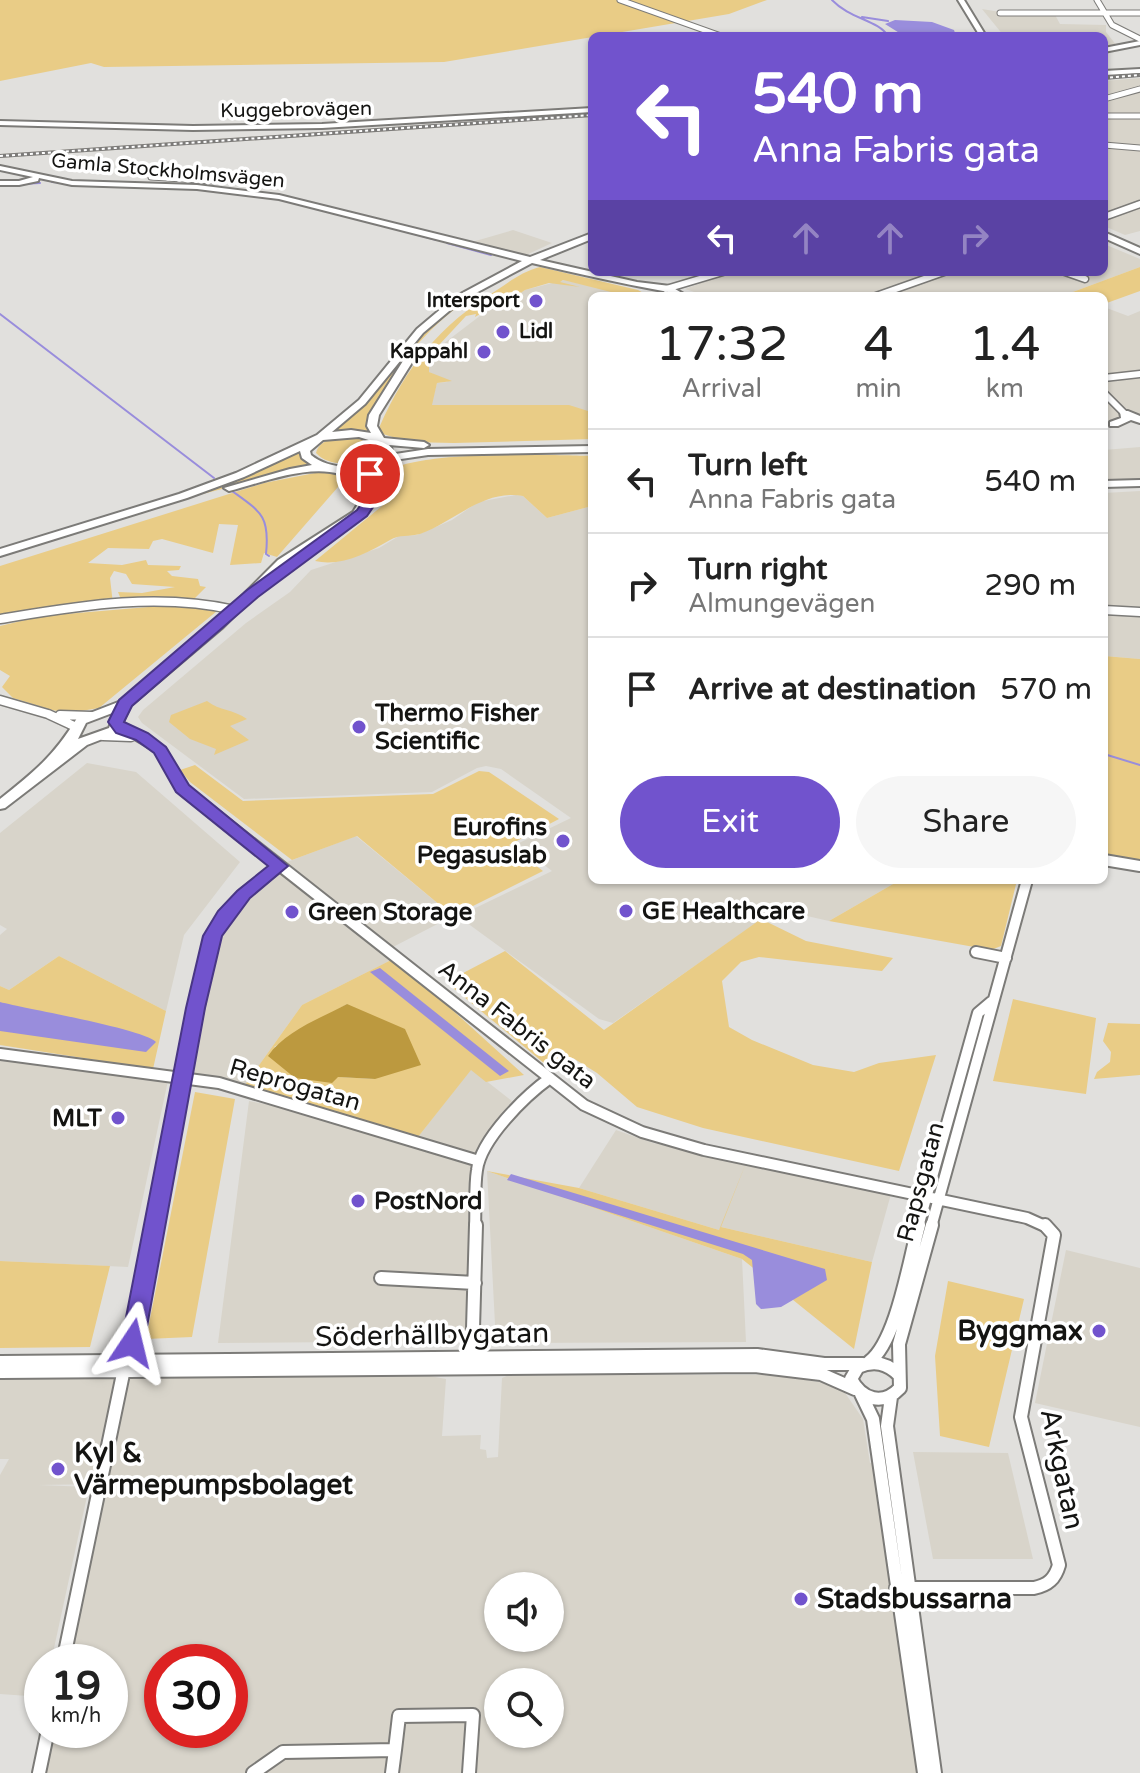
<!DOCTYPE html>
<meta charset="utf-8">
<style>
body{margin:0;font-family:"Varela Round",sans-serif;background:#f6f6f6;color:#222;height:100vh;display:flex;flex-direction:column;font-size:30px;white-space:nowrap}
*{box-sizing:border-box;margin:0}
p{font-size:26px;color:#767676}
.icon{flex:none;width:44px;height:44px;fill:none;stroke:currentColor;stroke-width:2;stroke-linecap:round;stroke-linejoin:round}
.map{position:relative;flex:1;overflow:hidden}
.side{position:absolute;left:588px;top:292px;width:520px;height:592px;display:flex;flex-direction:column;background:#fff;border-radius:12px;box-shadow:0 2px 6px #0004}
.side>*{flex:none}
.top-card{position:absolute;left:588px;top:32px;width:520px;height:244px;border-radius:12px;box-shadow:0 2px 6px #0004;background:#7153cd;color:#fff;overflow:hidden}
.controls{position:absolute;left:484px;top:1572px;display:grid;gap:16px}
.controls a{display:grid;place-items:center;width:80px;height:80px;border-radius:50%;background:#fff;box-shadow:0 2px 6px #0004;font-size:40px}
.speed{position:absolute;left:24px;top:1644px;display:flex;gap:16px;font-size:40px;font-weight:700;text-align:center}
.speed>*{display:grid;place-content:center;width:104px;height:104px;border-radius:50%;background:#fff;box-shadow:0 2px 6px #0004;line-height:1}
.speed small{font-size:20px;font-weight:400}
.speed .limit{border:12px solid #d22;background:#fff;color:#111}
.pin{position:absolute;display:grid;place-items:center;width:68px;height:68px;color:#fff;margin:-34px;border:4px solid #fff;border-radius:50%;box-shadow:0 2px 8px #0007}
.me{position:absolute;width:88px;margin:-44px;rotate:10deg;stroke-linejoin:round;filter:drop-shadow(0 0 6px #0008)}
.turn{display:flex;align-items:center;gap:28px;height:168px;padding:0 32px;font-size:36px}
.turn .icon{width:104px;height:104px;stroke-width:2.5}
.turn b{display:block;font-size:56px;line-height:68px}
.lanes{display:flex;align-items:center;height:76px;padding:0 32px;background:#0003;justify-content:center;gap:40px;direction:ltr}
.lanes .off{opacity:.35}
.eta{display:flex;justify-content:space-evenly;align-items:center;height:136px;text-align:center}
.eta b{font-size:48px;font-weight:600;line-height:56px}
.cta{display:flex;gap:16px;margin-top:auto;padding:16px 32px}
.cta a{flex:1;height:92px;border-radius:48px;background:#7153cd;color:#fff;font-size:32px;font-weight:600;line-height:92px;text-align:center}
.cta a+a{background:#f6f6f6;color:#222}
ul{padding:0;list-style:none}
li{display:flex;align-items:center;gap:24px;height:104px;padding:0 32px;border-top:2px solid #e0e0e0}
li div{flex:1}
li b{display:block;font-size:30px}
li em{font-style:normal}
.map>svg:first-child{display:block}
.built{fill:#d8d4ca;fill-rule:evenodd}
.green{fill:#e9cc86;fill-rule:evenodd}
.forest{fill:#bc993f}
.water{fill:#998ddc}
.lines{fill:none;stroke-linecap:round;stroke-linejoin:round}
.stream{stroke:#998ddc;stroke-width:2}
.street-far4-casing{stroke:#7c7b78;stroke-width:7}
.street-far3-casing{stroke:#7c7b78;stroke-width:9}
.street-far2-casing{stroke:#7c7b78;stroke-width:11}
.street-far1-casing{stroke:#7c7b78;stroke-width:14}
.street-casing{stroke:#7c7b78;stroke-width:16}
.secondary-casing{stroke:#7c7b78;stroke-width:4}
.street-far4{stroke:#fff;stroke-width:5}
.street-far3{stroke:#fff;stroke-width:6}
.street-far2{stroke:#fff;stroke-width:8}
.street-far1{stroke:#fff;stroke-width:10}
.street{stroke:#fff;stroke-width:12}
.secondary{fill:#fff;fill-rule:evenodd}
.rail-casing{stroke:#7c7b79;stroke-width:4}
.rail{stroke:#fff;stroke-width:2;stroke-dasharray:3;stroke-linecap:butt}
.route{fill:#7153cd;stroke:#493685;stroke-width:2}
.poi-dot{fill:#7153cd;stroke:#fff;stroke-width:3}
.labels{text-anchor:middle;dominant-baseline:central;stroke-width:7;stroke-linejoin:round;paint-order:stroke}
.far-street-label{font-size:20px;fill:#141412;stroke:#fff}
.far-poi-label{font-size:20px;font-weight:bold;fill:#141412;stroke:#fff;text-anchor:end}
.poi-label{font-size:24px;font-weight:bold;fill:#141412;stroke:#fff;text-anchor:start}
.street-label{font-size:24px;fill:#141412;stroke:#fff}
.near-poi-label{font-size:28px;font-weight:bold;fill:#141412;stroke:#fff;text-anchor:start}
.near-street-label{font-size:28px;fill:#141412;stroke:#fff}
</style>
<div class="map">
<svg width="1140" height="1773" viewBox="0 0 1140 1773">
<rect width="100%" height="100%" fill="#e1e0dd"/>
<!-- built -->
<path class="built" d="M982,9L1000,12L1054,13L1060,24L1106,25V32L1117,46H1104V36H1004Z
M1140,78V231L1125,235L1104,226V81Z
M592,113V117L0,158V154Z
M513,230L552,243L524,256L472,242Z
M1104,244L1140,259V267L1062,296H885L953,272H1104Z
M731,272H935L866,296H707L685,289Z
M564,280L631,296H592V415L588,411L431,406L437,383L448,382L429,372L422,360L493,306L492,302L512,299L525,290Z
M1104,307L1128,316L1140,311V371L1104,374Z
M1140,377V416L1104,421V380Z
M1140,447V482L1104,481V450Z
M1140,491V659L1104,656V493Z
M516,495L523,496L547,518L592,506V880H900L829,921L776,909L613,1023L599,1019L463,920L465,913L552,871L517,844L571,818L501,769L486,766L477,768L432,792L244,799L142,723L138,717L143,710L246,623L290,592L311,570L379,548L399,536L417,535L452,520L478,502Z
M87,763L136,772L240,862L184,935L166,1011L59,956L9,990L0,986V935L7,929L0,925V833Z
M356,836L453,916L391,948L287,862Z
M279,866L395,958L302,1005L242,1089L182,1078L203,974L225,915Z
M0,1054L169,1076L128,1267L0,1261Z
M471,1069L512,1101L496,1121L477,1155L418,1137Z
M249,1101L292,1109L474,1162L468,1341L218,1343Z
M616,1130L653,1143L891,1194L872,1262L721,1227L719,1230L579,1188Z
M487,1171L742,1259L746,1342L496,1343Z
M1066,1250L1140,1268V1427L1035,1403Z
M509,1375H774L819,1382L843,1390L863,1419L870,1463L879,1464L924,1773H38L47,1730H110V1662H62L101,1484L39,1485L89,1487L51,1662H42V1697L0,1694V1475L9,1459H0V1378L430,1376L446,1379L442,1436L481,1435L480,1449L486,1450L487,1458L498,1457L502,1378ZM498,1586H550V1638H498ZM162,1662H230V1730H162ZM498,1682H550V1734H498Z
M913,1452L1008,1453L1033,1559H933Z"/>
<!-- green -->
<path class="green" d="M0,0H767L729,14L444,62L104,67L91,63L0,81Z
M540,267L638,290L647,295L627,296L563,280L560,282L580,287L549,283L525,290L512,299L492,302L494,306L475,317L476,314L466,316L425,360L429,362V372L452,381L437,383L432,405H569L588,411L592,415V439L454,443L408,442L383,434L379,428C406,366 440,325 497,290C510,281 524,271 540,267Z
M1140,267V291L1104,304V296H1062Z
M481,287L484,288C436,320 407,350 380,399C373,410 365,419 369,433L329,432L371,397L429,327Z
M354,437L374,445L373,454C357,465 330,468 316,453C320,437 339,438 354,437Z
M299,451L301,458L313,465L199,495Z
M592,456V506L547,518L523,496C483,489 454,522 420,534C410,537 399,534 390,540C368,553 341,567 315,561L382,506L387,496L383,476C402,449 555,455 592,456Z
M320,472L341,475L345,479L277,557L264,553L261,563L230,565L238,525L219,524L213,553L162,539L153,541L149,549L108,548L88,563L122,565L146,560L148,565L181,566L179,570L167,571L172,576L198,579L200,586L206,587L193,600L122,602L118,592L142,593L175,587L132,584L126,574L114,571L110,578L113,604L0,617V566L264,483Z
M184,604L217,611L99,708L69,713L52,710L13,698L2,687L10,676L0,670V626L42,616Z
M1104,656L1140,659V866L1104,860Z
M207,701C220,711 233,709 247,719L230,726L249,740L214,755L216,749L190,739L169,722L171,715Z
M195,765L243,801L433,794L479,771L489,772L559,819L509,845L543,871L453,916L357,836L292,860L190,782L180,770Z
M900,880H1017L1001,946L991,950L829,921Z
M761,919L806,941L893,958L882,971L759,957L741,962L722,981L729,1027L752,1040L813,1065L854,1072L879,1063L936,1055L899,1171L703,1128L637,1107L597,1073L573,1058L551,1069L446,982L505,951L604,1030Z
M59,956L166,1011L153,1069L0,1045V986L9,990Z
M395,958L524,1075L486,1082L471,1070L418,1137L245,1085L302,1005ZM347,1004L375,1079L338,1077L274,1047Z
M1013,999L1096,1018L1086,1094L993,1081Z
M1108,1023L1140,1024V1075L1094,1079L1097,1072L1110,1062L1111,1052L1103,1041Z
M195,1092L235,1099L192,1337L146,1339Z
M746,1163L721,1227L872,1262L854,1349L742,1259L487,1171L579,1188L719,1230Z
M0,1261L110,1266L90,1347L0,1348Z
M948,1281L1024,1299L989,1447L940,1436L935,1356Z"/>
<!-- forest -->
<path class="forest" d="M347,1004L405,1029L421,1065L375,1079L338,1077L332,1083L295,1078L268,1056C285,1031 321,1018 347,1004Z"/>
<!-- water -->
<path class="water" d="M895,20L932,22L954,30L956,36H897L901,34L885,24Z
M380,968L509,1071L500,1076L370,972Z
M0,1002C27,1009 144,1029 156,1042L146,1052L0,1031Z
M511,1174L825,1269L827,1280L781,1307L761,1309L756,1304L752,1260L743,1254L507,1180Z"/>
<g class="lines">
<!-- stream -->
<path class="stream" d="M832,0C850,19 878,20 888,36
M862,17L888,21
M52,182L190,189
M0,185L40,183
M407,232L437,240
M447,243L491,255
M0,314L214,478
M232,491C261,512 270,516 266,554L269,556
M1104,754L1140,765"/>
<!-- street-far4 casing -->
<g class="street-far4-casing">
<path id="street-far4" d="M620,0L721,36
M1097,0L1112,25L1140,39
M1000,13H1140
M1104,99L1140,89
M1104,116H1140
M1104,145L1140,148
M151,177L214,181
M1137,205L1140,204"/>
</g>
<!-- street-far3 casing -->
<g class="street-far3-casing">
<path id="street-far3" d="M1104,217L1140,204
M1065,272L1085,279
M666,289L723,272
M876,296L944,272
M1104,378L1140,374
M1104,393L1124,413"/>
</g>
<!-- street-far2 casing -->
<g class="street-far2-casing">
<path id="street-far2" d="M1104,610L1140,612
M0,619C79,606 156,592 235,610
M0,700L48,714L76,727
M60,715L91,716
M116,724L160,750L182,788L197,800
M103,736L131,737"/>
</g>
<!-- street-far1 casing -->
<g class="street-far1-casing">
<path id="street-far1" d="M194,798L584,1105L642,1132L704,1150L1027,1218L1047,1227
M1104,860L1140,866
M976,952L1006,958
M0,1054L219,1083L479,1161
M154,1227L213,936L243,894L279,866
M475,1227C476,1209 474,1189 477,1170C481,1139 525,1096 550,1078
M918,1227L978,1013L991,1002
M931,1227L1027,880"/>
</g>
<!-- street casing -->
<g class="street-casing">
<path id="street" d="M381,1278L475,1283
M0,1362L757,1355L824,1364H863
M869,1362C897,1341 909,1260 919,1225
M472,1363L476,1225
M0,1372L755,1366L821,1374L855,1389
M899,1375C887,1363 874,1360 858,1367L851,1379C862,1400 883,1406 900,1388L899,1344L932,1225
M861,1394L873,1419L924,1773
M891,1397L887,1426L935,1773
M896,1588H1034C1048,1585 1055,1579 1059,1565L1021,1417L1054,1235L1045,1225
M63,1662L154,1225
M395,1750L399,1716L473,1715L469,1773
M39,1773L48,1730
M253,1773L283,1752L395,1750L392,1773"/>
</g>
<!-- secondary casing -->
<g class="secondary-casing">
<path id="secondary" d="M958,0H964L986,36H980Z
M1140,41V45L1104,52V48Z
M1140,69V73L1104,75V71Z
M592,108V112L322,128L193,130L0,125V121L193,126L322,124Z
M0,166L72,181L197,185L279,195L530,257L592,233V239L540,260L637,282L670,286L687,296C678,296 672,292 663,291C619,283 575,273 532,263L461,301L423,333L365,404L332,432L351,430L371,433L367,426L369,415L408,353L413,350L418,353L379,415L377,426L384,438L424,442L429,445L424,448L389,445L392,450L389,455L428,449L592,446V452L428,455L381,462L364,470L351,472L365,481L371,494V500L361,516L286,564L222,628L130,706L118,733L87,745L5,808L0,809V799C34,772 54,756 77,718L121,701L214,624L278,560L353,512C359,503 365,493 356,484C328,455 262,483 229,491L224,488L290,469L312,465L302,458L300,451L244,477L187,498L0,556V549L179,494L236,473L317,435L359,400L417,329L455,297L522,261L279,199L197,189L72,185L39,178L38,181L19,185H0V181H19L33,177L0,170ZM359,437L378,443L382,450C365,471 331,471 311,455L310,451L323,440ZM115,712L109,728L78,739L86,723Z
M1104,232L1140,248V254L1104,238Z
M1120,411H1128L1140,416V423L1131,420L1118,426H1110V422L1121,418Z
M1140,480V486L1104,487V481Z"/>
</g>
<!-- street-far4 -->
<use href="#street-far4" class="street-far4"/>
<!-- street-far3 -->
<use href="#street-far3" class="street-far3"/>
<!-- street-far2 -->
<use href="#street-far2" class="street-far2"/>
<!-- street-far1 -->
<use href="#street-far1" class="street-far1"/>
<!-- street -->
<use href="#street" class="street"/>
<!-- secondary -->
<use href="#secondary" class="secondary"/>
<!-- rail casing -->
<g class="rail-casing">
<path id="rail" d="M1104,78L1140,75
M0,156L592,115"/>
</g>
<!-- rail -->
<use href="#rail" class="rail"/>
</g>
<!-- route -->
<path class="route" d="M370,470L376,474L378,500L367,516L258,597L132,706L124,722L148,733L166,747L189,785L288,866L250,898L222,936L205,1008L144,1343L140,1350L132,1352L124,1350L121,1343L186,1008L203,936L218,911L237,891L268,866L176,792L154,753L136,740L116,733L108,722L119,700L247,590L357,510L364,500L363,474Z"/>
<!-- markers -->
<g class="poi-dot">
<circle cx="536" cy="301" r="8"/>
<circle cx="503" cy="332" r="8"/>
<circle cx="484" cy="352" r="8"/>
<circle cx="359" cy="727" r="8"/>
<circle cx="563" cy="841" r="8"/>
<circle cx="626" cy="911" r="8"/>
<circle cx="292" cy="912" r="8"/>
<circle cx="118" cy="1118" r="8"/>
<circle cx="358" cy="1201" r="8"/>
<circle cx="1099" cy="1331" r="8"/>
<circle cx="58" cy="1469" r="8"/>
<circle cx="801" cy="1599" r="8"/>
</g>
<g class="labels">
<!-- far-street labels -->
<g class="far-street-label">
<text transform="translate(296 110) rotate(-1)">Kuggebrovägen</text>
<text transform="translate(168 171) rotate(5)">Gamla Stockholmsvägen</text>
</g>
<!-- far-poi labels -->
<g class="far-poi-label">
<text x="520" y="301">Intersport</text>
<text x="519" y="332" text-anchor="start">Lidl</text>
<text x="468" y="352">Kappahl</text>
</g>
<!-- poi labels -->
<g class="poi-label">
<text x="375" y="713">Thermo Fisher<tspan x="375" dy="28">Scientific</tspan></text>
<text x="547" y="827" text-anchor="end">Eurofins<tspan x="547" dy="28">Pegasuslab</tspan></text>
<text x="642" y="911">GE Healthcare</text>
<text x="308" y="912">Green Storage</text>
<text x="102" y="1118" text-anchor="end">MLT</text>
<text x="374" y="1201">PostNord</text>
</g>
<!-- street labels -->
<g class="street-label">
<text transform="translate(517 1025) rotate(38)">Anna Fabris gata</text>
<text transform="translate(295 1085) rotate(16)">Reprogatan</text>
<text transform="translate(921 1182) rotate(-75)">Rapsgatan</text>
</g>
<!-- near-poi labels -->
<g class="near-poi-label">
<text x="1083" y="1331" text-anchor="end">Byggmax</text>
<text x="74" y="1453">Kyl &amp;<tspan x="74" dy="32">Värmepumpsbolaget</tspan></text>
<text x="817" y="1599">Stadsbussarna</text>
</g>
<!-- near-street labels -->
<g class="near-street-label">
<text transform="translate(432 1335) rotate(-1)">Söderhällbygatan</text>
<text transform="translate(1062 1469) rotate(78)">Arkgatan</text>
</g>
</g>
</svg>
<div class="controls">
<a><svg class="icon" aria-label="sound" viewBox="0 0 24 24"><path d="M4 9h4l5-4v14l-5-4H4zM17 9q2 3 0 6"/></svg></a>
<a><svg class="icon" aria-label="search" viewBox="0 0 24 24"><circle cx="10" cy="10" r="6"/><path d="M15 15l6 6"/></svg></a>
</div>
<div class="speed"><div>19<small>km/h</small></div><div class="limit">30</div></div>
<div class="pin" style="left:370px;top:474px;background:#d93025"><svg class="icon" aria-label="arrive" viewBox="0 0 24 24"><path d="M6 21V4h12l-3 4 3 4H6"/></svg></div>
<svg class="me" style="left:132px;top:1343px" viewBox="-20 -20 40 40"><path d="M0-17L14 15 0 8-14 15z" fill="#7153cd" stroke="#fff" stroke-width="4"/></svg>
<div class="top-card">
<div class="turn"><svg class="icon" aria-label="left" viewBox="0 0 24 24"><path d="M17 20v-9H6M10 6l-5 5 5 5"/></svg><div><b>540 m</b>Anna Fabris gata</div></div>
<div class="lanes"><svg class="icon" aria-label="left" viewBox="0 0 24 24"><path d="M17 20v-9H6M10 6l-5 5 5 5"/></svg><svg class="icon off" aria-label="ahead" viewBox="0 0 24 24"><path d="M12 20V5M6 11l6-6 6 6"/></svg><svg class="icon off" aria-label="ahead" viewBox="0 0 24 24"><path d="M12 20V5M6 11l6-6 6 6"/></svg><svg class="icon off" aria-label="right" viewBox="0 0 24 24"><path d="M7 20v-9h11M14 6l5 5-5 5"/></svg></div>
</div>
<section class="side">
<div class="eta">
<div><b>17:32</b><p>Arrival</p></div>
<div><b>4</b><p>min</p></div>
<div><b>1.4</b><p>km</p></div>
</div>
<ul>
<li><svg class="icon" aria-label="left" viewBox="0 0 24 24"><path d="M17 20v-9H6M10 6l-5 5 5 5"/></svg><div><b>Turn left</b><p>Anna Fabris gata</p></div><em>540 m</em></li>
<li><svg class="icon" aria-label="right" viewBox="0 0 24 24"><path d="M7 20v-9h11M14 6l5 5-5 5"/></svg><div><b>Turn right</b><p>Almungevägen</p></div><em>290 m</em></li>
<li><svg class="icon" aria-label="arrive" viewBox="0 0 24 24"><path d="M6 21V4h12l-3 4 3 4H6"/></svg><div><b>Arrive at destination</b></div><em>570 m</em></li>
</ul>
<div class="cta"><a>Exit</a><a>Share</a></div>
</section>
</div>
